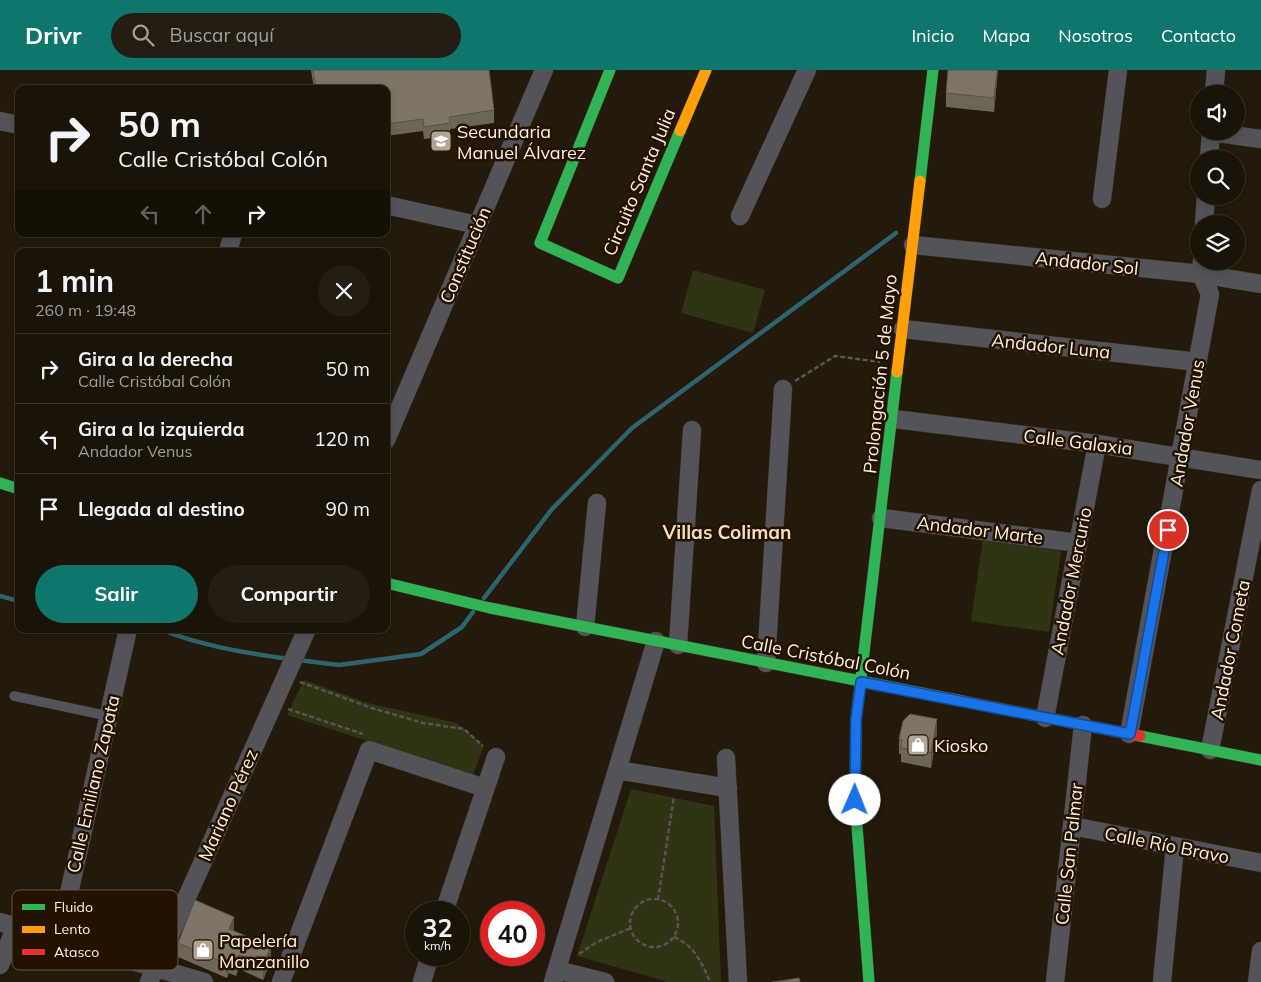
<!DOCTYPE html>
<html lang="es">
<meta charset="utf-8">
<style>
body{margin:0;font-family:Mulish,sans-serif;background:#231d12;color:#f1f3f6;height:100vh;display:flex;flex-direction:column;font-size:19px;white-space:nowrap}
*{box-sizing:border-box;margin:0}
p{font-size:16px;color:#9f9e9c}
.icon{flex:none;width:28px;height:28px;fill:none;stroke:currentColor;stroke-width:2;stroke-linecap:round;stroke-linejoin:round}
.map{position:relative;flex:1;overflow:hidden}
.panel{position:absolute;left:15px;top:178px;width:375px;height:385px;display:flex;flex-direction:column;background:#1a1408;border-radius:10px;box-shadow:0 2px 8px #0003,0 0 0 1px #383329}
.panel>*{flex:none}
.banner{position:absolute;left:15px;top:15px;width:375px;height:152px;border-radius:10px;box-shadow:0 2px 8px #0003,0 0 0 1px #383329;background:#1a1408;color:#f1f3f6;overflow:hidden}
.fabs{position:absolute;left:1190px;top:15px;display:grid;gap:10px}
.fabs a{display:grid;place-items:center;width:55px;height:55px;border-radius:50%;background:#1a1408;box-shadow:0 2px 8px #0003,0 0 0 1px #383329;font-size:25px}
.speed{position:absolute;left:405px;top:831px;display:flex;gap:10px;font-size:25px;font-weight:700;text-align:center}
.speed>*{display:grid;place-content:center;width:65px;height:65px;border-radius:50%;background:#1a1408;box-shadow:0 2px 8px #0003,0 0 0 1px #383329;line-height:1}
.speed small{font-size:12px;font-weight:400}
.speed .limit{border:8px solid #d22;background:#fff;color:#111}
.pin{position:absolute;display:grid;place-items:center;width:42px;height:42px;color:#fff;margin:-21px;border:2px solid #fff;border-radius:50%;box-shadow:0 1px 5px #0007}
.me{position:absolute;width:55px;margin:-28px;rotate:1deg;stroke-linejoin:round;filter:drop-shadow(0 0 4px #0008)}
.turn{display:flex;align-items:center;gap:18px;height:105px;padding:0 20px;font-size:22px}
.turn .icon{width:65px;height:65px;stroke-width:2.5}
.turn b{display:block;font-size:35px;line-height:42px}
.lanes{display:flex;align-items:center;height:48px;padding:0 20px;background:#0003;justify-content:center;gap:25px;direction:ltr}
.lanes .off{opacity:.35}
.round{display:grid;place-items:center;flex:none;width:52px;height:52px;border-radius:26px;background:#231d12}
.overview{display:flex;align-items:center;justify-content:space-between;height:85px;padding:0 20px}
h1{font-size:30px;font-weight:700;line-height:38px}
.primary-button{display:flex;gap:10px;margin-top:auto;padding:10px 20px}
.primary-button a{flex:1;height:58px;border-radius:30px;background:#0f766e;color:#fff;font-size:20px;font-weight:700;line-height:58px;text-align:center}
.primary-button a+a{background:#231d12;color:#f1f3f6}
ul{padding:0;list-style:none}
li{display:flex;align-items:center;gap:15px;height:70px;padding:0 20px;border-top:1px solid #383329}
li div{flex:1}
li b{display:block;font-size:19px}
li em{font-style:normal}
header{display:flex;align-items:center;gap:30px;box-sizing:border-box;height:70px;padding:0 25px;background:#0f766e;color:#fff}
header strong{font-size:24px}
nav{display:flex;gap:28px;margin-inline-start:auto;font-size:18px}
.search{width:350px;height:45px;background:#231d12;display:flex;align-items:center;gap:12px;box-sizing:border-box;padding:0 18px;border-radius:28px;color:#9f9e9c;font-size:19px}
.map>svg:first-child{display:block}
.green{fill:#303314}
.lines{fill:none;stroke-linecap:round;stroke-linejoin:round}
.stream{stroke:#2e6470;stroke-width:4.5}
.lane-casing{stroke:#40372b;stroke-width:10}
.street-casing{stroke:#40372b;stroke-width:19}
.fast-casing{stroke:#40372b;stroke-width:12}
.slow-casing{stroke:#40372b;stroke-width:12}
.jam-casing{stroke:#40372b;stroke-width:12}
.path{stroke:#575452;stroke-width:2.5;stroke-dasharray:5 2.5;stroke-linecap:butt}
.lane{stroke:#54535a;stroke-width:9}
.street{stroke:#54535a;stroke-width:18}
.fast{stroke:#30b455;stroke-width:11}
.slow{stroke:#ff9f0a;stroke-width:11}
.jam{stroke:#e5322d;stroke-width:11}
.wall{fill:#6c6558}
.shaded-wall{fill:#585247}
.building{fill:#7e7566;stroke:#585247}
.route-casing{stroke:#114b97;stroke-width:12}
.route{stroke:#1a73e8;stroke-width:9}
.labels{text-anchor:middle;dominant-baseline:central;stroke-width:5;stroke-linejoin:round;paint-order:stroke}
.poi-label{font-size:18px;fill:#fcf1e1;stroke:#231200;text-anchor:start}
.street-label{font-size:18px;fill:#fcf1e1;stroke:#231200}
.neighbourhood-label{font-size:19px;font-weight:bold;fill:#f4debe;stroke:#231200}
.key{fill:#231200;stroke:#645544;stroke-width:1}
.key-label{font-size:14px;fill:#fcf1e1}
</style>
<header>
<strong>Drivr</strong>
<div class="search"><svg class="icon" aria-label="search" viewBox="0 0 24 24"><circle cx="10" cy="10" r="6"/><path d="M15 15l6 6"/></svg>Buscar aquí</div>
<nav><a>Inicio</a><a>Mapa</a><a>Nosotros</a><a>Contacto</a></nav>
</header>
<div class="map">
<svg width="1261" height="912" viewBox="0 0 1261 912">
<rect width="100%" height="100%" fill="#231a0b"/>
<!-- green -->
<path class="green" d="M693,200L765,220L753,263L681,243Z
M983,469L1061,481L1049,562L971,551Z
M304,610L368,633L457,653L484,676L473,705L287,645Z
M631,719L714,736L721,912H669L577,886Z"/>
<g class="lines">
<!-- stream -->
<path class="stream" d="M0,526L19,531
M484,528L552,439L632,358L896,163
M160,559C201,576 246,583 290,589
M298,590L339,595L421,584L462,557L473,542"/>
<!-- lane casing -->
<g class="lane-casing">
<path id="lane" d="M14,626L108,646"/>
</g>
<!-- street casing -->
<g class="street-casing">
<path id="street" d="M1214,24L1216,0
M0,51L19,55
M1211,62L1261,69
M1209,89L1211,61
M1102,129L1118,0
M386,135L477,155
M740,146L807,0
M1204,154L1206,126
M913,175L1201,204L1261,214
M228,181L233,164
M903,259L1198,292
M894,349L1097,374L1261,400
M386,370L544,0
M881,448L1078,473
M585,557L597,433
M678,575L692,360
M766,593L783,319
M1045,648L1097,374
M1129,664L1210,224L1201,204L1202,191
M1210,680L1261,420
M726,688L738,912
M617,700L728,718
M1072,756L1261,793
M444,842L496,687
M0,852L204,912
M59,868L128,559
M0,895L16,856
M557,900L605,912
M149,912L307,559
M281,912L369,680L485,718
M422,912L430,885
M553,912L656,571
M1055,912L1083,655
M1162,912L1175,776
M1257,912L1261,881"/>
</g>
<!-- fast casing -->
<g class="fast-casing">
<path id="fast" d="M610,0L540,173L618,208L680,61
M920,111L933,0
M0,413L19,419
M386,513L490,538L962,631
M1140,666L1261,690
M869,912L855,730L856,650L897,302"/>
</g>
<!-- slow casing -->
<g class="slow-casing">
<path id="slow" d="M680,61L706,0
M897,302L920,111"/>
</g>
<!-- jam casing -->
<g class="jam-casing">
<path id="jam" d="M962,631L1140,666"/>
</g>
<!-- path -->
<path class="path" d="M795,311L835,286L880,292
M300,612L372,638L423,653L464,659L483,676
M288,639L363,664
M630 853a24 24 0 1 1 48 0a24 24 0 1 1-48 0Z
M658,830L674,726
M674,867C694,875 702,893 710,912
M579,884L597,872L631,858"/>
<!-- lane -->
<use href="#lane" class="lane"/>
<!-- street -->
<use href="#street" class="street"/>
<!-- fast -->
<use href="#fast" class="fast"/>
<!-- slow -->
<use href="#slow" class="slow"/>
<!-- jam -->
<use href="#jam" class="jam"/>
</g>
<!-- wall -->
<path class="wall" d="M311,0H489L494,40V53L450,59V66L424,69L423,61L386,66V19H314Z
M998,0L994,42L946,37V23Z
M937,664L931,698L901,692V684H899V669Z
M234,861L271,891L263,910L239,899L236,906L229,903L227,908L178,887V873Z"/>
<!-- shaded-wall -->
<path class="shaded-wall" d="M997,0H998L994,42V28Z
M937,649V664L931,698V683Z
M234,847V861L229,859Z
M271,876V891L263,910V895Z
M239,885V899L236,906V892Z
M229,889V903L227,908V894Z"/>
<!-- building -->
<path class="building" d="M313,0H489L494,40L449,47L450,53L424,57L423,49L386,54V19H316Z
M948,0H997L994,28L946,23Z
M910,644L937,649L931,683L901,678L902,670L899,669L903,651Z
M195,830L234,847L229,859L271,876L263,895L239,885L236,892L229,889L227,894L178,873Z
M799,908L800,912H772Z"/>
<g class="lines">
<!-- route casing -->
<g class="route-casing">
<path id="route" d="M855,730L856,650L861,612L1130,664L1168,460"/>
</g>
<!-- route -->
<use href="#route" class="route"/>
</g>
<!-- icons -->
<defs>
<g id="school-square" transform="scale(1.125)"><rect x="-9" y="-9" width="18" height="18" rx="4" fill="#b0a696" stroke="#231200"/><path d="M0-5L7-2L0 1L-7-2ZM-4 1L0 2.5L4 1V4Q0 6-4 4Z" fill="#fff"/></g>
<g id="shop-square" transform="scale(1.125)"><rect x="-9" y="-9" width="18" height="18" rx="4" fill="#b0a696" stroke="#231200"/><path d="M-5-2.5h2.3a2.7 3.5 0 0 1 5.4 0H5L5.5 6h-11ZM-1.5-2.5h3a1.5 2.3 0 0 0-3 0Z" fill="#fff"/></g>
</defs>
<g fill-rule="evenodd">
<use href="#school-square" x="441" y="71"/>
<use href="#shop-square" x="918" y="675"/>
<use href="#shop-square" x="203" y="880"/>
</g>
<g class="labels">
<!-- poi labels -->
<g class="poi-label">
<text x="457" y="61">Secundaria<tspan x="457" dy="21">Manuel Álvarez</tspan></text>
<text x="934" y="675">Kiosko</text>
<text x="219" y="870">Papelería<tspan x="219" dy="21">Manzanillo</tspan></text>
</g>
<!-- street labels -->
<g class="street-label">
<text transform="translate(639 112) rotate(-67)">Circuito Santa Julia</text>
<text transform="translate(465 185) rotate(-67)">Constitución</text>
<text transform="translate(1087 193) rotate(6)">Andador Sol</text>
<text transform="translate(1051 276) rotate(6)">Andador Luna</text>
<text transform="translate(880 304) rotate(-84)">Prolongación 5 de Mayo</text>
<text transform="translate(1187 353) rotate(-80)">Andador Venus</text>
<text transform="translate(1078 372) rotate(7)">Calle Galaxia</text>
<text transform="translate(980 460) rotate(7)">Andador Marte</text>
<text transform="translate(1071 511) rotate(-79)">Andador Mercurio</text>
<text transform="translate(1230 580) rotate(-79)">Andador Cometa</text>
<text transform="translate(826 587) rotate(11)">Calle Cristóbal Colón</text>
<text transform="translate(93 714) rotate(-77)">Calle Emiliano Zapata</text>
<text transform="translate(228 735) rotate(-66)">Mariano Pérez</text>
<text transform="translate(1167 775) rotate(11)">Calle Río Bravo</text>
<text transform="translate(1069 784) rotate(-84)">Calle San Palmar</text>
</g>
<!-- neighbourhood labels -->
<g class="neighbourhood-label">
<text x="727" y="462">Villas Coliman</text>
</g>
</g>
<!-- legend -->
<rect x="12" y="820" width="166" height="80" rx="8" class="key"/>
<rect x="22" y="834" width="23" height="6" fill="#30b455"/>
<rect x="22" y="856" width="23" height="7" fill="#ff9f0a"/>
<rect x="22" y="879" width="23" height="6" fill="#e5322d"/>
<g class="key-label">
<text x="54" y="842">Fluido</text>
<text x="54" y="864">Lento</text>
<text x="54" y="887">Atasco</text>
</g>
</svg>
<div class="fabs">
<a><svg class="icon" aria-label="sound" viewBox="0 0 24 24"><path d="M4 9h4l5-4v14l-5-4H4zM17 9q2 3 0 6"/></svg></a>
<a><svg class="icon" aria-label="search" viewBox="0 0 24 24"><circle cx="10" cy="10" r="6"/><path d="M15 15l6 6"/></svg></a>
<a><svg class="icon" aria-label="layers" viewBox="0 0 24 24"><path d="M12 4l9 5-9 5-9-5zM3 14l9 5 9-5"/></svg></a>
</div>
<div class="speed"><div>32<small>km/h</small></div><div class="limit">40</div></div>
<div class="pin" style="left:1168px;top:460px;background:#d93025"><svg class="icon" aria-label="arrive" viewBox="0 0 24 24"><path d="M6 21V4h12l-3 4 3 4H6"/></svg></div>
<svg class="me" style="left:855px;top:730px" viewBox="-20 -20 40 40"><circle r="19" fill="#fff"/><path d="M0-13L10 11 0 6-10 11z" fill="#1a73e8"/></svg>
<div class="banner">
<div class="turn"><svg class="icon" aria-label="right" viewBox="0 0 24 24"><path d="M7 20v-9h11M14 6l5 5-5 5"/></svg><div><b>50 m</b>Calle Cristóbal Colón</div></div>
<div class="lanes"><svg class="icon off" aria-label="left" viewBox="0 0 24 24"><path d="M17 20v-9H6M10 6l-5 5 5 5"/></svg><svg class="icon off" aria-label="ahead" viewBox="0 0 24 24"><path d="M12 20V5M6 11l6-6 6 6"/></svg><svg class="icon" aria-label="right" viewBox="0 0 24 24"><path d="M7 20v-9h11M14 6l5 5-5 5"/></svg></div>
</div>
<section class="panel">
<div class="overview"><div><h1>1 min</h1><p>260 m · 19:48</p></div><a class="round"><svg class="icon" aria-label="close" viewBox="0 0 24 24"><path d="M6 6l12 12M18 6L6 18"/></svg></a></div>
<ul>
<li><svg class="icon" aria-label="right" viewBox="0 0 24 24"><path d="M7 20v-9h11M14 6l5 5-5 5"/></svg><div><b>Gira a la derecha</b><p>Calle Cristóbal Colón</p></div><em>50 m</em></li>
<li><svg class="icon" aria-label="left" viewBox="0 0 24 24"><path d="M17 20v-9H6M10 6l-5 5 5 5"/></svg><div><b>Gira a la izquierda</b><p>Andador Venus</p></div><em>120 m</em></li>
<li><svg class="icon" aria-label="arrive" viewBox="0 0 24 24"><path d="M6 21V4h12l-3 4 3 4H6"/></svg><div><b>Llegada al destino</b></div><em>90 m</em></li>
</ul>
<div class="primary-button"><a>Salir</a><a>Compartir</a></div>
</section>
</div>
